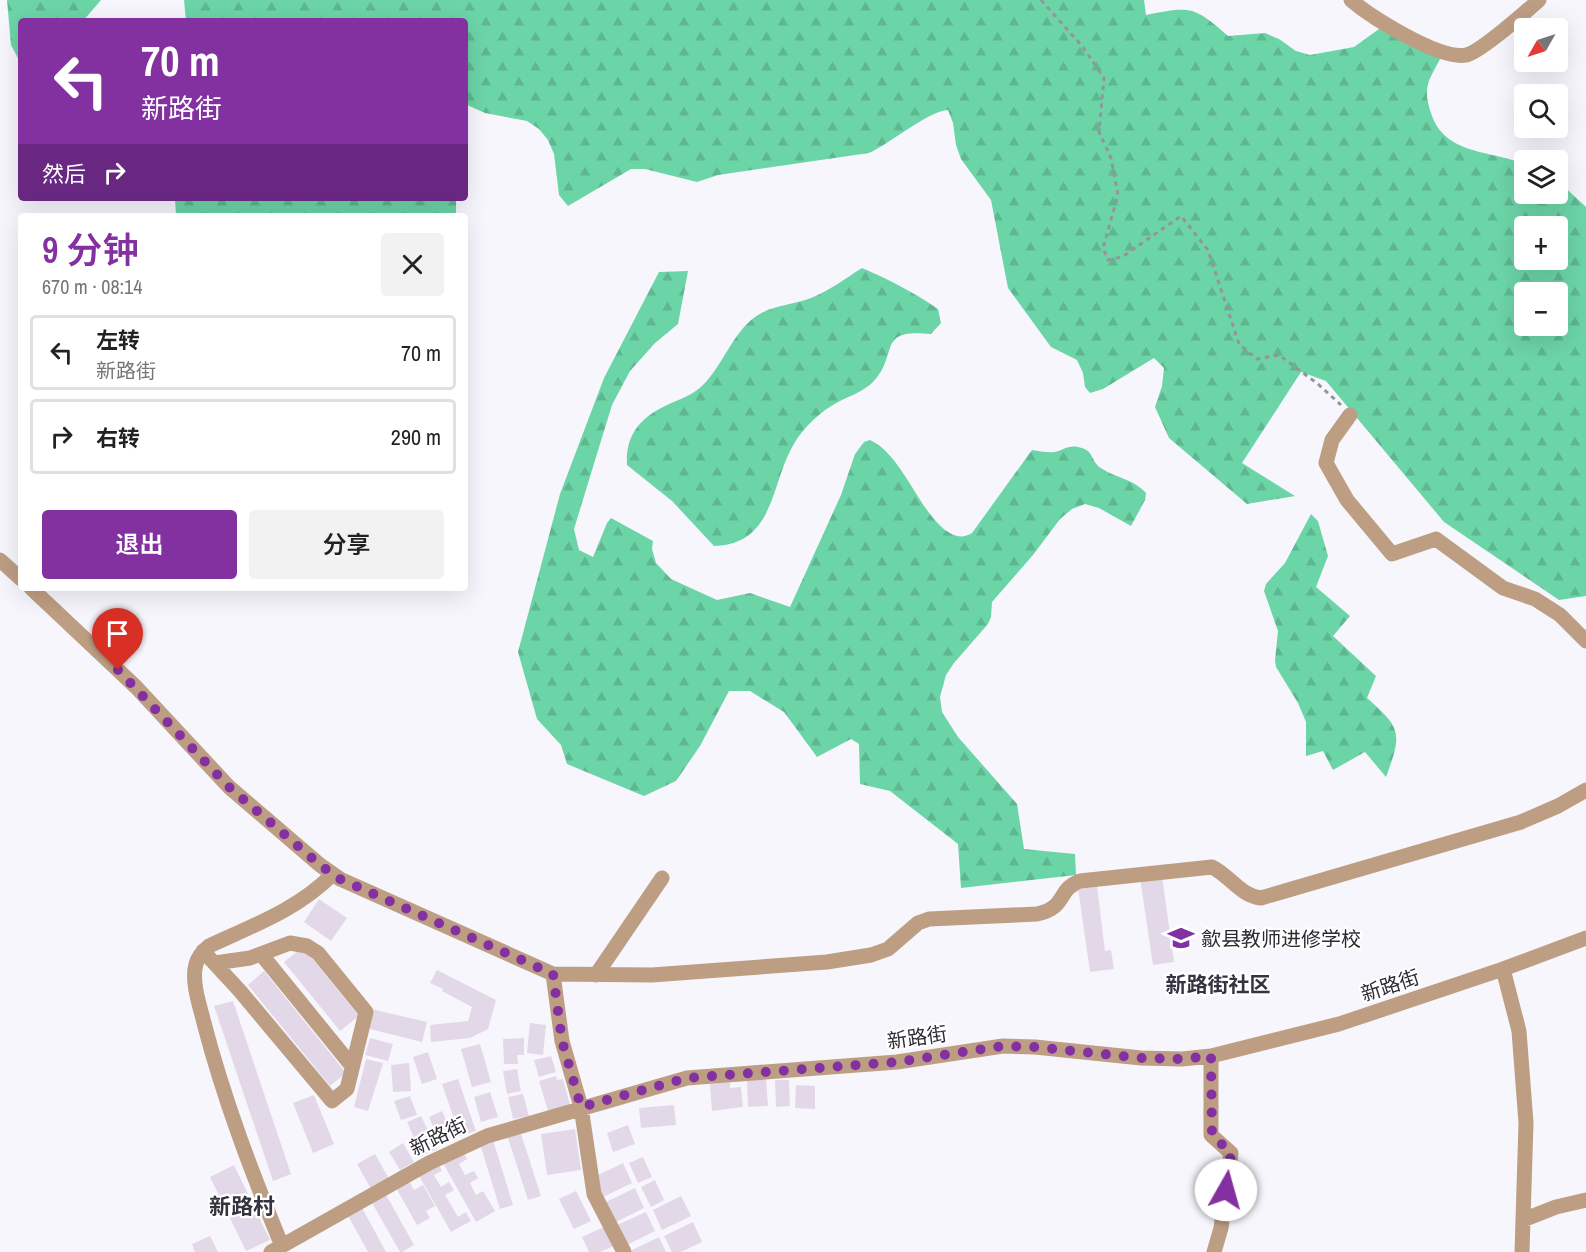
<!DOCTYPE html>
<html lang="zh">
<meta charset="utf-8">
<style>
body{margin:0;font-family:"Archivo Narrow","Noto Sans SC",sans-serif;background:#f2f2f2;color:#222;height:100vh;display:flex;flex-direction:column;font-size:22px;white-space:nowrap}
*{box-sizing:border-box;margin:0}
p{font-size:20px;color:#767676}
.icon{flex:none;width:33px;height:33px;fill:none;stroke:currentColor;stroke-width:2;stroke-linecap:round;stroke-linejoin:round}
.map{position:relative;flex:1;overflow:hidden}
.panel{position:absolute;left:18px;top:213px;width:450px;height:378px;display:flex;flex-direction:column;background:#fff;border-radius:6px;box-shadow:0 6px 24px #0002}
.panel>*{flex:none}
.top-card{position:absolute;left:18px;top:18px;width:450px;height:183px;border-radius:6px;box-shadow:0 6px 24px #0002;background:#8331a1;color:#fff;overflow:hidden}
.needle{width:39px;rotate:231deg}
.controls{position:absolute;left:1514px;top:18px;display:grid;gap:12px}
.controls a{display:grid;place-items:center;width:54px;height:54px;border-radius:6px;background:#fff;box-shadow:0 6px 24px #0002;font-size:30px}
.pin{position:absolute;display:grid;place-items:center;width:51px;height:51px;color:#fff;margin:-62px -26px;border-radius:50% 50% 50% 0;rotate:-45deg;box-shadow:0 0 6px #0007}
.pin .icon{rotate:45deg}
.me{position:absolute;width:66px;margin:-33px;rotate:7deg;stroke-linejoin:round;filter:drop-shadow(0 0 4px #0008)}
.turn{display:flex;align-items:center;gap:21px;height:126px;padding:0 24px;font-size:27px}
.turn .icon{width:78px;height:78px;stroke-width:2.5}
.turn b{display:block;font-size:42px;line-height:51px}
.then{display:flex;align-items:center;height:57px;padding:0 24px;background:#0003;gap:12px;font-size:22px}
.round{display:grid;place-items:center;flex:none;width:63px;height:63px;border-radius:6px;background:#f2f2f2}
.summary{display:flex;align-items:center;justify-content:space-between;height:102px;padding:0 24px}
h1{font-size:36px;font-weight:600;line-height:45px;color:#8331a1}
.primary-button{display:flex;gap:12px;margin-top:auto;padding:12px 24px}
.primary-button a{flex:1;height:69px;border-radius:6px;background:#8331a1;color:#fff;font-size:24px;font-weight:600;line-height:69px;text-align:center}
.primary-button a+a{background:#f2f2f2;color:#222}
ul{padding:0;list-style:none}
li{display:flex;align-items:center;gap:18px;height:75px;margin:0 12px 9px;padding:0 12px;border:3px solid #e0e0e0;border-radius:6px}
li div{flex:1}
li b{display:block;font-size:22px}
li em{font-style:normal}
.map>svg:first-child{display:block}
.forest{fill:url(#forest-firs);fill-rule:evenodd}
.building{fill:#e3d8e8}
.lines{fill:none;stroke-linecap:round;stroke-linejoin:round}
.path{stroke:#95949b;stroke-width:3;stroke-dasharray:4.5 4.5;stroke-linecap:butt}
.minor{stroke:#be9e83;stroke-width:15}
.route{stroke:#8331a1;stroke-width:10;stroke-dasharray:0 18}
.labels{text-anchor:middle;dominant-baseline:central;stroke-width:4.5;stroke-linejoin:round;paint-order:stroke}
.poi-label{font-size:20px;fill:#2c2b32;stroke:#fff;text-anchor:start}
.street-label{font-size:20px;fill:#2c2b32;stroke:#fff}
.neighbourhood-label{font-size:21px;font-weight:bold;fill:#353340;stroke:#fff}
.quarter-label{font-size:22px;font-weight:bold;fill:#353340;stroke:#fff}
</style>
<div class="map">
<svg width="1586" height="1252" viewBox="0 0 1586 1252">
<defs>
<pattern id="forest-firs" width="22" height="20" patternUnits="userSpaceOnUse" patternTransform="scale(1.5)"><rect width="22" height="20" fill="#6cd5a7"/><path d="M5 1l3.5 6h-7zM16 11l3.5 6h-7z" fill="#5eb790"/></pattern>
</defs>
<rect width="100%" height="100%" fill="#f7f6fd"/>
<!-- forest -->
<path class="forest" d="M7,0H101L83,21H21V64L11,45Z
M184,0H1144L1146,15C1191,6 1194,6 1228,36L1265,33L1279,39L1296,51L1310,55L1354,47L1379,29L1441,57C1429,81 1422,86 1431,113C1444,155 1490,150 1524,164V194H1557V180L1586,207V596L1559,600L1444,522L1326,381L1301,372L1242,463L1295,496L1247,504L1169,438L1155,407L1162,386L1164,368L1154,358L1103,389L1090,393L1085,387L1083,373L1077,360L1051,347L1008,288L991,200L961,159L956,145L953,123L948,110C928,111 891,143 869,153L718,175L697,182L645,169H631L568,206L559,195L554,154L548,140L539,129L527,121L485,113L465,104V21H186ZM1524,226H1557V260H1524ZM1524,292H1557V326H1524Z
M175,198H456V216H176Z
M862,268C890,280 913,292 938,309L941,323L931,334C875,328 900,354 873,382C864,391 850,396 838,402C821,411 805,426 795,442C770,482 776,544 714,546L672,501L627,465C625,435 641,417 667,405C680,399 693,395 703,385C723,365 732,334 755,317C771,305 793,305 811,298C829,291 846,278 862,268Z
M688,271L678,324L655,343L630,371L612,405L574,529L579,550L593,557L607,523L611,518L653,541L652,549L656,563L671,579L717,600L750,593L790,607L841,495L855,454L864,442L870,440C885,447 896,462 905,476C917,493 945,551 972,533L1032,450C1039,451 1048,453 1055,452C1063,450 1069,445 1078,447C1095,450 1090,461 1101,468C1115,478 1132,478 1146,493L1145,500L1131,526L1099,508L1085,504L1072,509L1060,519L1033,555L992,602L991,617L988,624L954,663L946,675L940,697L942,712L958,737L1017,804L1024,849L1075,854L1076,875L961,888L958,844L890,791L860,784L859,744L851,739L817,757L784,712L750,691H729L700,746L676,781L644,796L567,764L561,745L537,719L518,652L560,494L604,378L659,272Z
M1311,514L1318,521L1328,556L1316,587L1350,616L1333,636L1376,676L1367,698C1402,729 1402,733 1386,777L1365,752L1333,770L1323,751L1306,756V722L1298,703L1276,667L1275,660L1278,631L1264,591L1266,584L1285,563Z"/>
<!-- building -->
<path class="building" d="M1162,876L1174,962L1153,965L1140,878Z
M1097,886L1105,951L1111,950L1114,969L1090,972L1078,888Z
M319,899L347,918L331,941L304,922Z
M303,947L359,1016L340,1031L284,962Z
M437,970L496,1000L488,1029L470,1038L431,1042L430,1025L468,1021L472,1007L442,991L443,989L430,983Z
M264,971L346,1073L330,1086L248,985Z
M233,1001L291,1174L273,1181L214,1006Z
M371,1009L427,1022L422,1042L366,1028Z
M530,1023L546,1025L543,1055L527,1053Z
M370,1038L393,1044L388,1061L365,1055Z
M524,1038V1055H517L518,1064H504L503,1039Z
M480,1044L491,1082L472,1087L461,1049Z
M428,1052L437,1079L422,1084L413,1057Z
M551,1056L556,1072L539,1077L534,1060Z
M366,1059L383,1063L368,1111L354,1107Z
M409,1063L411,1091L393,1092L391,1065Z
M517,1069L521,1091L507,1094L503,1071Z
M556,1076L557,1080L563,1079L570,1105L548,1111L539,1081Z
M458,1079L476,1131L460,1136L442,1084Z
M766,1079L768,1106L748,1107L747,1080Z
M775,1080H789L790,1106L776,1107Z
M730,1082V1088L741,1087L743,1107L712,1111L710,1084Z
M796,1085L815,1086V1109L795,1108Z
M490,1092L498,1117L481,1122L474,1097Z
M523,1094L529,1116L513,1119L508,1097Z
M314,1095L334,1144L313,1153L293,1103Z
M410,1096L417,1115L401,1120L394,1101Z
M674,1105L676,1125L641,1128L639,1108Z
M442,1111L454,1138L440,1143L429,1117Z
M421,1116L437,1149L422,1156L407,1122Z
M628,1125L635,1144L613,1152L607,1133Z
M575,1129L581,1170L547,1175L541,1134Z
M520,1131L541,1196L528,1200L507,1135Z
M493,1140L513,1205L500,1209L480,1144Z
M403,1143L414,1162L400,1170L389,1152Z
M463,1152L467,1159L459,1164L465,1175L474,1171L478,1178L470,1183L476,1195L483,1191L495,1211L476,1222L443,1163Z
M375,1154L389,1179L371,1189L357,1164Z
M643,1157L652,1177L638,1183L629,1163Z
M438,1163L442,1171L434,1175L441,1187L449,1182L454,1190L445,1195L458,1217L466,1212L471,1221L451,1232L418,1174Z
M623,1163L632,1183L603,1197L594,1177Z
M234,1165L270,1240L246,1251L210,1177Z
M655,1180L664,1200L651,1207L641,1187Z
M409,1181L414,1190L423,1185L435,1206L426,1211L430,1218L417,1225L396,1188Z
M635,1188L644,1208L616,1222L606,1202Z
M576,1191L591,1221L574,1229L559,1199Z
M385,1193L414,1245L402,1252H400L371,1201Z
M681,1196L691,1216L662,1230L653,1210Z
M361,1206L386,1252H368L347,1214Z
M646,1212L655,1231L627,1245L617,1225Z
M693,1222L702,1242L681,1252H672L664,1236Z
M606,1226L616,1245L600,1252H589L582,1237Z
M210,1236L218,1252H195L192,1244Z
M659,1237L666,1252H628Z"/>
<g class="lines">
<!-- path -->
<path class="path" d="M1041,0L1082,46L1104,78L1099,132L1111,158L1118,195L1103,248L1108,260L1122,257L1181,216L1208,250L1239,344L1257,359L1279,355L1318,384L1341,405"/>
<!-- minor -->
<path class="minor" d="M1351,0C1371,17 1439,60 1466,55C1479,53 1527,11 1539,0
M1350,415L1332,440L1326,463L1347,500L1392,554L1436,539L1503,588L1535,599L1560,615L1586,641
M0,560L21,579
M31,588L136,687L229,787L320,865L340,879L553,974L652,975L827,962L871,955L888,949L918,923L929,919L1037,914C1068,907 1056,890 1080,881L1212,867C1230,876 1241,896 1261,898L1521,822L1558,806L1586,790
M203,951L240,991L332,1101L347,1089L366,1012L318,953L307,946L290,943L250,958L215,963
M261,954L352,1066
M1503,969L1519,1031L1526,1123L1522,1252
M553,974L562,1041L581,1107L594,1194L624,1252
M596,975L662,878
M1211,1056V1135L1231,1153L1221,1228L1214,1252
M1523,1220L1556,1207L1586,1200
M282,1246C252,1173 224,1100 204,1023C200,1006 191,982 196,964C198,956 203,951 209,946C254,925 297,910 333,874
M271,1252L429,1163L487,1136L687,1078L897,1062L1003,1046L1035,1047L1141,1058L1182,1059L1211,1056L1339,1024L1503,969L1586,938"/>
</g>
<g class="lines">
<!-- route -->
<path class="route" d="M118,670L229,787L320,865L340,879L553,974L562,1041L581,1107L687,1078L897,1062L1003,1046L1035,1047L1141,1058L1182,1059L1211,1056L1212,1135L1231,1153L1226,1190"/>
</g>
<!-- icons -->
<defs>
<g id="school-bare" transform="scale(2.07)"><path d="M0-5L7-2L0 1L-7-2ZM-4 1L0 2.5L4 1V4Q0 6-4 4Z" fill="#8331a1" stroke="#fff" stroke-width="2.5" paint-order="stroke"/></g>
</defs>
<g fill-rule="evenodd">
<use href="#school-bare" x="1181" y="938"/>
</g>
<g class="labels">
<!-- poi labels -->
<g class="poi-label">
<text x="1201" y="938">歙县教师进修学校</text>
</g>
<!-- street labels -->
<g class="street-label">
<text transform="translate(1390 985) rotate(-18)">新路街</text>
<text transform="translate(917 1037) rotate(-8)">新路街</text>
<text transform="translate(438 1136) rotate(-26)">新路街</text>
</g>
<!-- neighbourhood labels -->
<g class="neighbourhood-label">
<text x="1218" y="984">新路街社区</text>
</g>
<!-- quarter labels -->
<g class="quarter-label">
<text x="242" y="1206">新路村</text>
</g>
</g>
</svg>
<div class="controls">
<a><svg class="needle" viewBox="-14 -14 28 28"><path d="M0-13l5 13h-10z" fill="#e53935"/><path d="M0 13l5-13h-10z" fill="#767676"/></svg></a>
<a><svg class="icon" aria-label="search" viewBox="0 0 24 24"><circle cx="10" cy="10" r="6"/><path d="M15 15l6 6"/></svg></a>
<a><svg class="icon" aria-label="layers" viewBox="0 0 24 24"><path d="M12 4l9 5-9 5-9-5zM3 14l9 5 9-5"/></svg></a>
<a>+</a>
<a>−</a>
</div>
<div class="pin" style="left:118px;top:670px;background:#d93025"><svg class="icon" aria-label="arrive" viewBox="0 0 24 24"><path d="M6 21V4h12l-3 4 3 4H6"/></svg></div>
<svg class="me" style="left:1226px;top:1190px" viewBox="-20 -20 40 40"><circle r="19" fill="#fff"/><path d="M0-13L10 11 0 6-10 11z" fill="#8331a1"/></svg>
<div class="top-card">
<div class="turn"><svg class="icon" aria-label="left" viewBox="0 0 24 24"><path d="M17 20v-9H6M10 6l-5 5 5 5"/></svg><div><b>70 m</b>新路街</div></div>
<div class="then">然后<svg class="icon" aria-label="right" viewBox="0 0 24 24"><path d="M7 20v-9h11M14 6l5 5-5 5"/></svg></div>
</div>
<section class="panel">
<div class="summary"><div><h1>9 分钟</h1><p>670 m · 08:14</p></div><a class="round"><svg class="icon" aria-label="close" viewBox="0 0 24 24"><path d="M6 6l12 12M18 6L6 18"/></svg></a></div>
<ul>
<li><svg class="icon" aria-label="left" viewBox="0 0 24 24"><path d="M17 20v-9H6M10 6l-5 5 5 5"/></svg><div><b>左转</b><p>新路街</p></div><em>70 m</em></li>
<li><svg class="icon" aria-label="right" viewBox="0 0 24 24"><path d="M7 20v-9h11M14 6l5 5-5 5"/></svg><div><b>右转</b></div><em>290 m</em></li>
</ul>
<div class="primary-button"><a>退出</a><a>分享</a></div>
</section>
</div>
